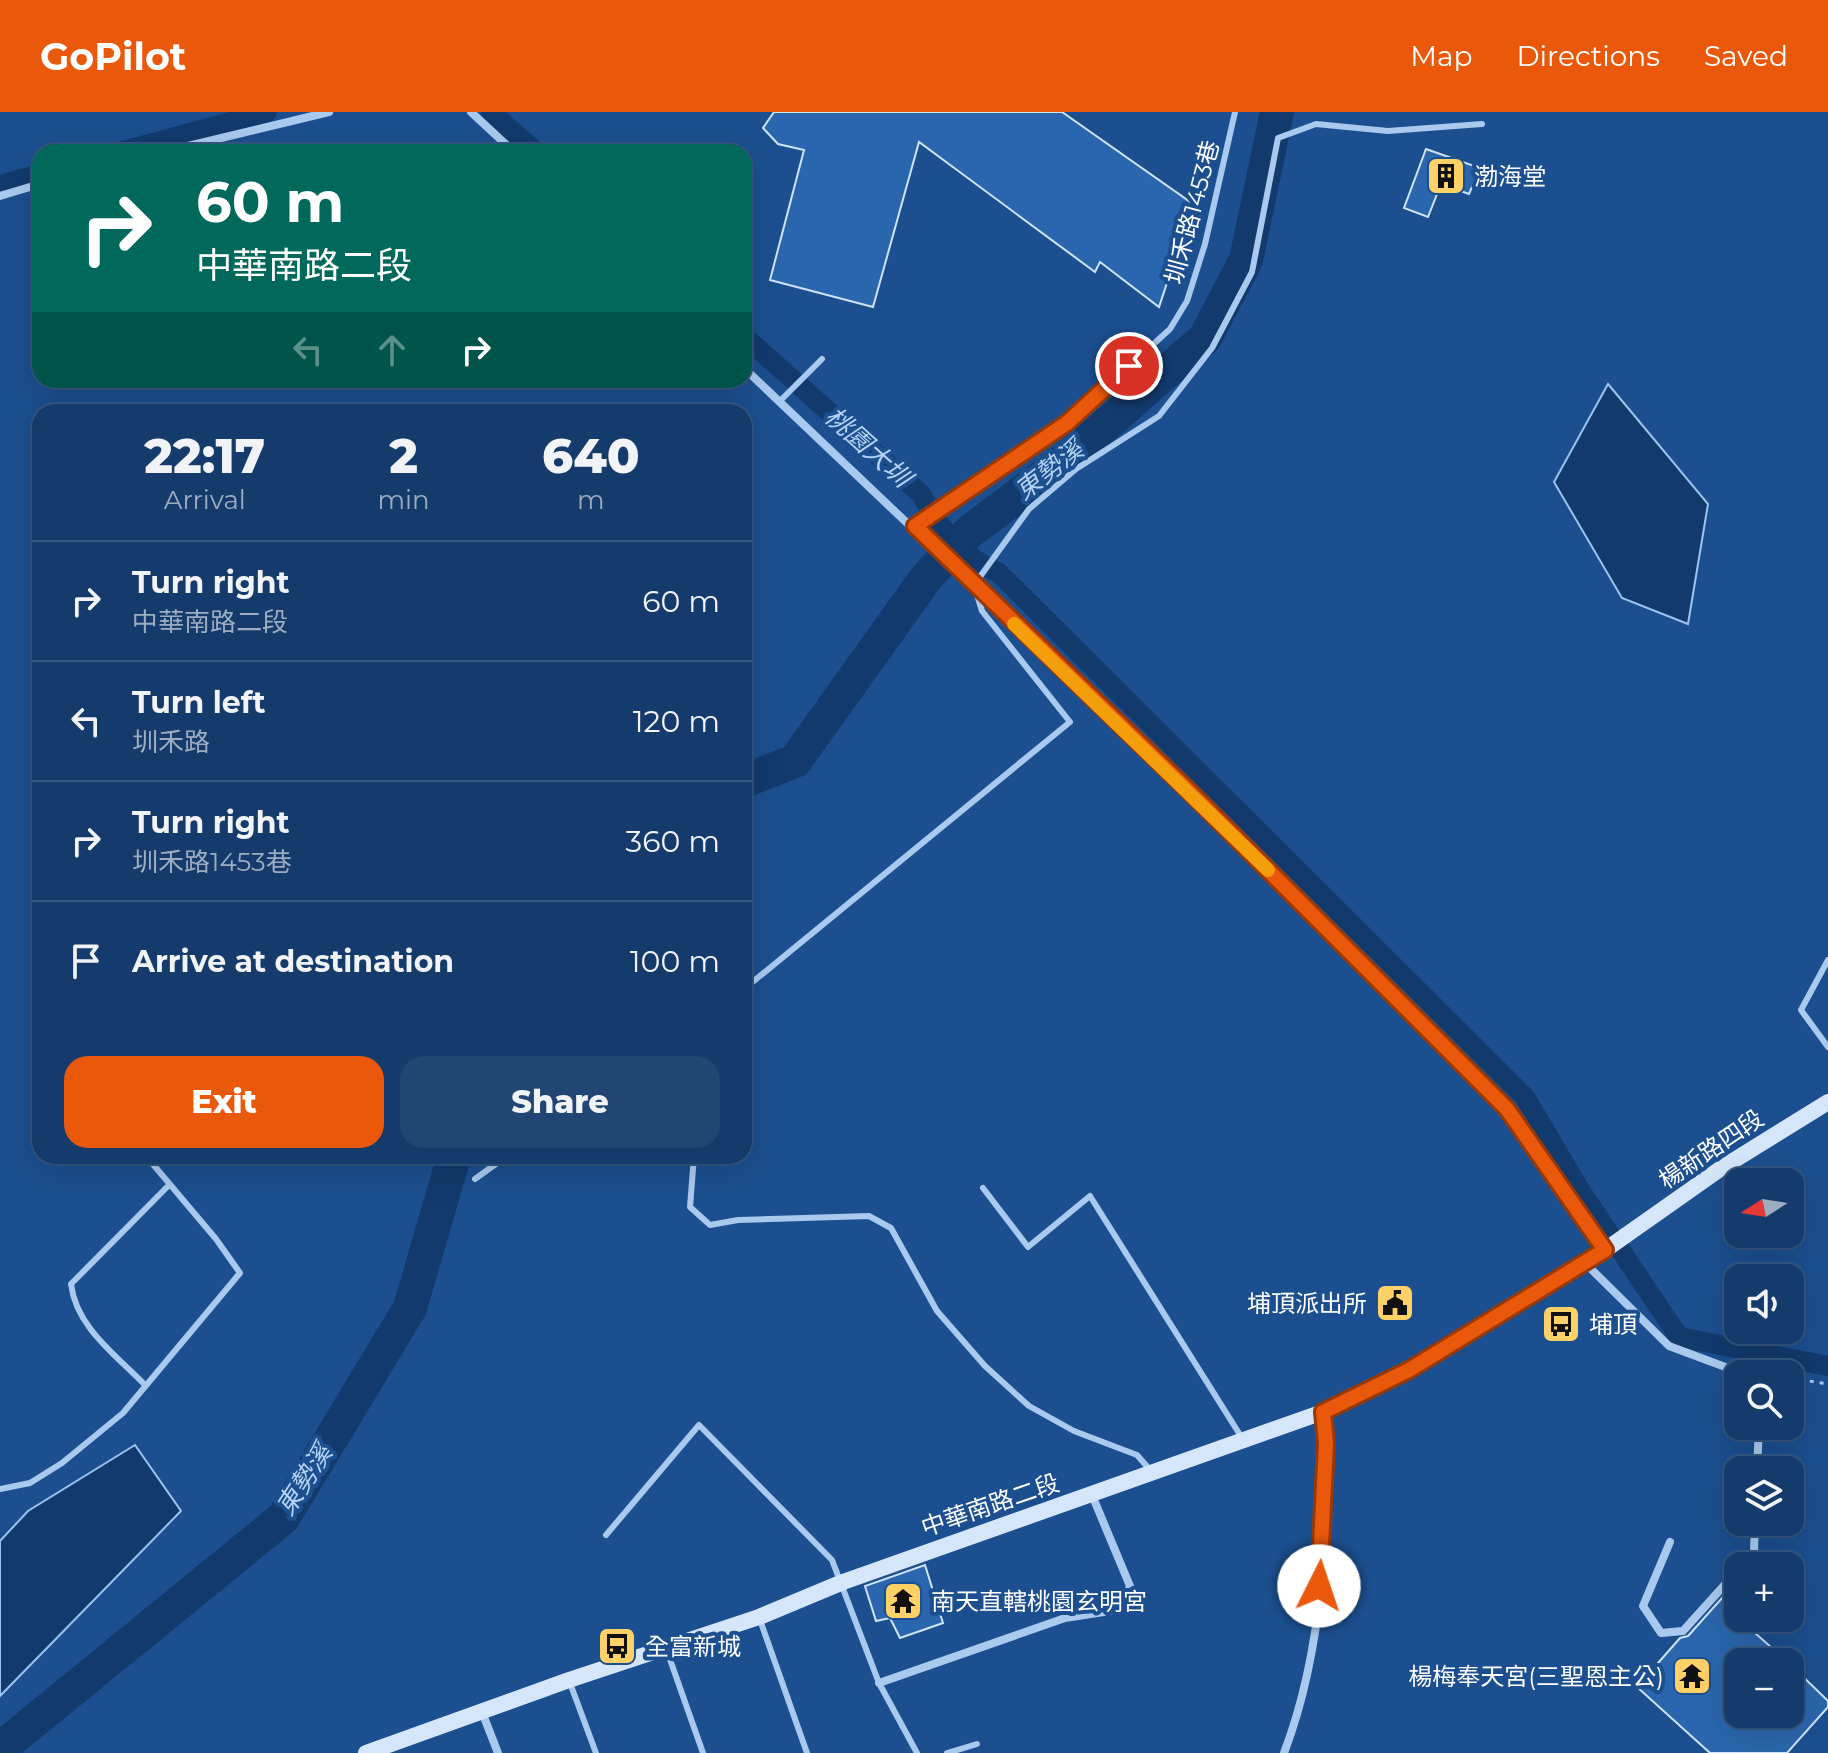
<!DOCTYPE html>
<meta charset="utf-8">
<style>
body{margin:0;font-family:Montserrat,"Noto Sans TC",sans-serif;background:#214673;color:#f1f3f6;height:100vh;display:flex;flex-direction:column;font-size:30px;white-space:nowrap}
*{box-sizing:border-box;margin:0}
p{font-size:26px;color:#9dadc1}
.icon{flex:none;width:44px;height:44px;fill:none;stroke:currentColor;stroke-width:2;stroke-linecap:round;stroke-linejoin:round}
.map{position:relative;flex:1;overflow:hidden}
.drawer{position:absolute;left:32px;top:292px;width:720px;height:760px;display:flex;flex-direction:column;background:#143b6b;border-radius:24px;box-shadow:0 8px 32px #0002,0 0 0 2px #33557e}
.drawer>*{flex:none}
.top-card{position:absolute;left:32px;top:32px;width:720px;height:244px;border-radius:24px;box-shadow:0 8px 32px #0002,0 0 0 2px #33557e;background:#00695c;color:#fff;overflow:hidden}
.needle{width:52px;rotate:258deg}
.tools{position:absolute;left:1724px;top:1056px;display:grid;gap:16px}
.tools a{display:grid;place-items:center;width:80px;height:80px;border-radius:16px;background:#143b6b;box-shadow:0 8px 32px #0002,0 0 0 2px #33557e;font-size:40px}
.pin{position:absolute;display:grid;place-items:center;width:68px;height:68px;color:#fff;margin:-34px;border:4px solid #fff;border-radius:50%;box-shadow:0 2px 8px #0007}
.me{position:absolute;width:88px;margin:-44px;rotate:4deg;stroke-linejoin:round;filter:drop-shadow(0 0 6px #0008)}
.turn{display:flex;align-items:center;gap:28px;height:168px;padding:0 32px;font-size:36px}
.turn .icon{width:104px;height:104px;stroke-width:2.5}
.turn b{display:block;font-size:56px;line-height:68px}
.lanes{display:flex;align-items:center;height:76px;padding:0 32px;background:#0003;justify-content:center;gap:40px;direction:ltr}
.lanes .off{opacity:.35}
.eta{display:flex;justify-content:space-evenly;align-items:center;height:136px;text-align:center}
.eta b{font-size:48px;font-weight:800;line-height:56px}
.primary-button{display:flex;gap:16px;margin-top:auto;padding:16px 32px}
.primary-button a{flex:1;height:92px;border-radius:24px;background:#ea580c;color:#fff;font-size:32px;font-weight:800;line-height:92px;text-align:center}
.primary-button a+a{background:#214673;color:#f1f3f6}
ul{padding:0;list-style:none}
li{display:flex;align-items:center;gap:24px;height:120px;padding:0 32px;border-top:2px solid #33557e}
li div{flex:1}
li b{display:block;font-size:30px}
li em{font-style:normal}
header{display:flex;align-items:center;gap:48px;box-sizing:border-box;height:112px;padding:0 40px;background:#ea580c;color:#fff}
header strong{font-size:38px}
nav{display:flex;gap:44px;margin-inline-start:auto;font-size:28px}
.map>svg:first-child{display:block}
.water{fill:#123a6d;stroke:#9cc4f0;stroke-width:2}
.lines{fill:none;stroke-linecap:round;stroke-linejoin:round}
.canal{stroke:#123a6d;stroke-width:20}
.river{stroke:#123a6d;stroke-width:34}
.building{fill:#2a66ad;stroke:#cfe3fa;stroke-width:2}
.path{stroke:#a9c9ee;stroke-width:3;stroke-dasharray:4 6;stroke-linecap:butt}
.service{stroke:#a9c9ee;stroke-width:6}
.minor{stroke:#a9c9ee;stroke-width:8}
.secondary{stroke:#d6e6fa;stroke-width:16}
.route-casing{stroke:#983908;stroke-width:20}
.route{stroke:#ea580c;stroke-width:14}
.slow{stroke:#f59e0b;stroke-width:14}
.labels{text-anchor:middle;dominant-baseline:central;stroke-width:8;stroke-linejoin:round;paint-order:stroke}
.poi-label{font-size:24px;fill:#fff;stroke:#1b4f8f;text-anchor:start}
.street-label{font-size:24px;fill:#fff;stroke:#1b4f8f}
.water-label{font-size:26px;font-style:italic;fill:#b5d3f5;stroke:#1b4f8f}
</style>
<header>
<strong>GoPilot</strong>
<nav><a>Map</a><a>Directions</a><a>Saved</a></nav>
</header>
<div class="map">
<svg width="1828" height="1641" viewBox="0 0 1828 1641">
<rect width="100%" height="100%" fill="#1b4f8f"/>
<!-- water -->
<path class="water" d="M1608,272L1708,392L1688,512L1622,486L1554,370Z
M135,1333L181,1399L0,1584V1429L28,1399Z"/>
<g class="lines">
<!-- canal -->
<path class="canal" d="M491,0L536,40
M120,40L267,0
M0,73L40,62
M744,224L921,382C940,417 962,445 999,461L1525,985L1580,1078L1679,1225L1828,1254"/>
<!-- river -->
<path class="river" d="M744,669L795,649L926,466L968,421L1069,345L1205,226L1246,148L1277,0
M0,1637L283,1406L410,1196L454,1044"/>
</g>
<!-- building -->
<path class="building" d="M774,0H1062L1193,92L1159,195L1100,150L1095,160L919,30L873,195L770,168L804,38L778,32L763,16Z
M1426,37L1480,56L1469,82L1441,72L1428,105L1404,96Z
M925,1453L943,1511L900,1526L890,1506L876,1509L865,1474Z
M1722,1486L1738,1506L1788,1550H1738V1602H1790V1552L1828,1589V1595L1787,1641H1710L1637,1575L1680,1526L1688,1524Z"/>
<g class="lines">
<!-- path -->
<path class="path" d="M1790,1266L1828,1272"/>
<!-- service -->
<path class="service" d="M780,289L822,247
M915,414L1067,311L1170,217L1187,189L1205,132L1235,0
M1828,848L1801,898L1828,935
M744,877L1070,610L982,499L974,473L1029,397L1076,357L1159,304L1212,236L1252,160L1278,26L1316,12L1388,19L1482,12
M694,1044L690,1095L710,1113L738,1108L869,1104L891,1116L937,1199L985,1254L1029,1294L1074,1319L1137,1343L1151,1359
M475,1067L507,1044
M983,1076L1028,1135L1090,1084L1242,1326
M145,1273C116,1243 76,1215 71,1172L169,1073
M0,1377L30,1371L62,1351L123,1301L240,1161L216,1127L146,1044
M606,1423L699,1313L832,1448L879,1571L917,1641
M759,1505L807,1641
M667,1539L703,1641
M570,1571L596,1641
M947,1641L977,1632"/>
<!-- minor -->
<path class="minor" d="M471,0L514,40
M163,40L329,0
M0,84L40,72
M744,256L1190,680L1507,997L1604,1138
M1585,1151L1669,1234L1744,1262
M1757,1358L1759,1314
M1670,1430L1643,1494L1661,1521L1683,1519L1738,1458
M1742,1454L1754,1441L1755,1410
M879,1571L1065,1506L1110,1499L1124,1490L1130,1474L1092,1383
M482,1600L498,1641
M1284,1641C1322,1542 1332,1406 1323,1300"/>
<!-- secondary -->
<path class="secondary" d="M366,1641L569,1568L759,1505L843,1470L1323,1300L1409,1258L1605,1138L1720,1057L1828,990"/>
</g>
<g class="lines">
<!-- route casing -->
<g class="route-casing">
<path id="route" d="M1129,254L1067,311L915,414L1190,680L1507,997L1605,1138L1409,1258L1323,1300L1326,1331L1319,1474"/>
</g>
<!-- route -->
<use href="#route" class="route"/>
<!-- slow -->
<path class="slow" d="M1014,512L1268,758"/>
</g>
<!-- icons -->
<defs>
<g id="building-square" transform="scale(2)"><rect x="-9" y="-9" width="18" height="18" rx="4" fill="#ffd166" stroke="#1b4f8f"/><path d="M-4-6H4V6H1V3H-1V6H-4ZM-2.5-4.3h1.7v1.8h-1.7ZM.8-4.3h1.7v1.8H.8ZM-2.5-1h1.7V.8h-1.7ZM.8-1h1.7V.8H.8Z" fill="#111"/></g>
<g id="civic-square" transform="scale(2)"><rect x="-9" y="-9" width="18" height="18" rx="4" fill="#ffd166" stroke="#1b4f8f"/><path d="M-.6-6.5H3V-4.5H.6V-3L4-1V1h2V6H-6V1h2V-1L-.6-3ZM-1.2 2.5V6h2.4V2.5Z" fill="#111"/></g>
<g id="bus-square" transform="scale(2)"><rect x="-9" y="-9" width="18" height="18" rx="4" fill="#ffd166" stroke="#1b4f8f"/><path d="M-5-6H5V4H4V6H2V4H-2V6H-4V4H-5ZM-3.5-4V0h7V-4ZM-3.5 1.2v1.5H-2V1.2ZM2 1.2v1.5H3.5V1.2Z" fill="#111"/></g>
<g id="temple-square" transform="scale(2)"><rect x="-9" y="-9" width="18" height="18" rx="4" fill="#ffd166" stroke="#1b4f8f"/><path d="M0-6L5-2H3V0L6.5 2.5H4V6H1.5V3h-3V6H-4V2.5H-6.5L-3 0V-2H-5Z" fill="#111"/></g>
</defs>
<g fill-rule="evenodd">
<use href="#building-square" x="1446" y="64"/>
<use href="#civic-square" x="1395" y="1191"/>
<use href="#bus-square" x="1561" y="1212"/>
<use href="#temple-square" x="903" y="1489"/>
<use href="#bus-square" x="617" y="1534"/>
<use href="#temple-square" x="1692" y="1564"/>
</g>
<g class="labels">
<!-- poi labels -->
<g class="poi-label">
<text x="1474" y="64">渤海堂</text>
<text x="1367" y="1191" text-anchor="end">埔頂派出所</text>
<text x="1589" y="1212">埔頂</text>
<text x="931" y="1489">南天直轄桃園玄明宮</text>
<text x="645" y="1534">全富新城</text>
<text x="1664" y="1564" text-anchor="end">楊梅奉天宮(三聖恩主公)</text>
</g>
<!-- street labels -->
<g class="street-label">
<text transform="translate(1192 100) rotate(-75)">圳禾路1453巷</text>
<text transform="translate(1711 1037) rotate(-34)">楊新路四段</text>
<text transform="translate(990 1393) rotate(-19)">中華南路二段</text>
</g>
<!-- water labels -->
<g class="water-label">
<text transform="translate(868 335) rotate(42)">桃園大圳</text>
<text transform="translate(1049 358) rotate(-38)">東勢溪</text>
<text transform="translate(304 1368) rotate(-57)">東勢溪</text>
</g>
</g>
</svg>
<div class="tools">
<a><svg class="needle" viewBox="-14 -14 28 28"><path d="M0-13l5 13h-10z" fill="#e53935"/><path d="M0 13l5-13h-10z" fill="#9dadc1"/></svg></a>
<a><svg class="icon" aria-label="sound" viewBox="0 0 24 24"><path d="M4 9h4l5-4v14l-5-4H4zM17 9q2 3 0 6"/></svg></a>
<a><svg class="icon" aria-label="search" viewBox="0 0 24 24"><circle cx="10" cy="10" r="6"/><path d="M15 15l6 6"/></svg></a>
<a><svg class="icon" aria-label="layers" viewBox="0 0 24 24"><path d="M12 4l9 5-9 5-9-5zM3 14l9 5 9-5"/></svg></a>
<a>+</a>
<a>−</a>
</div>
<div class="pin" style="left:1129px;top:254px;background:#d93025"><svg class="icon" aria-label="arrive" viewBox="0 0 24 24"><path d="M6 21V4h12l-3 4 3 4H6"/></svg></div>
<svg class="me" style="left:1319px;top:1474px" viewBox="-20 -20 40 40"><circle r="19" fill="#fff"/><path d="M0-13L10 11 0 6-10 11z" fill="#ea580c"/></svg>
<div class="top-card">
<div class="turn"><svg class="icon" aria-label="right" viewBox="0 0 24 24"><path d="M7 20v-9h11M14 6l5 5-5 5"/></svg><div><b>60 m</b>中華南路二段</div></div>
<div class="lanes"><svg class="icon off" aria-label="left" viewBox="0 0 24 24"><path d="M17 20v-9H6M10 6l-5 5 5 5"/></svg><svg class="icon off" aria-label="ahead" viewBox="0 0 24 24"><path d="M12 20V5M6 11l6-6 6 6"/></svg><svg class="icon" aria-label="right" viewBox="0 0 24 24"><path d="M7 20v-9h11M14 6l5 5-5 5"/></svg></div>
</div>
<section class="drawer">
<div class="eta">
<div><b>22:17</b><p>Arrival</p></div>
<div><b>2</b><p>min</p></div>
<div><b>640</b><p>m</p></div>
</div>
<ul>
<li><svg class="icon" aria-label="right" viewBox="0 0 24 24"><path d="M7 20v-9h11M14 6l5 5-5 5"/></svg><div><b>Turn right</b><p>中華南路二段</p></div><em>60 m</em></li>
<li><svg class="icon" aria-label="left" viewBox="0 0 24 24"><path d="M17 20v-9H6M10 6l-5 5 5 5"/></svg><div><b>Turn left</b><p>圳禾路</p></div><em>120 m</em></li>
<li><svg class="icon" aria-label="right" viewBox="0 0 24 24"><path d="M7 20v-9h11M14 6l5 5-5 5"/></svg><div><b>Turn right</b><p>圳禾路1453巷</p></div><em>360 m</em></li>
<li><svg class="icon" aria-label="arrive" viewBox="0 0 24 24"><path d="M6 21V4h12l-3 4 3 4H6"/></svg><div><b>Arrive at destination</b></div><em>100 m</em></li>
</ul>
<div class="primary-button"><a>Exit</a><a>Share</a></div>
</section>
</div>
